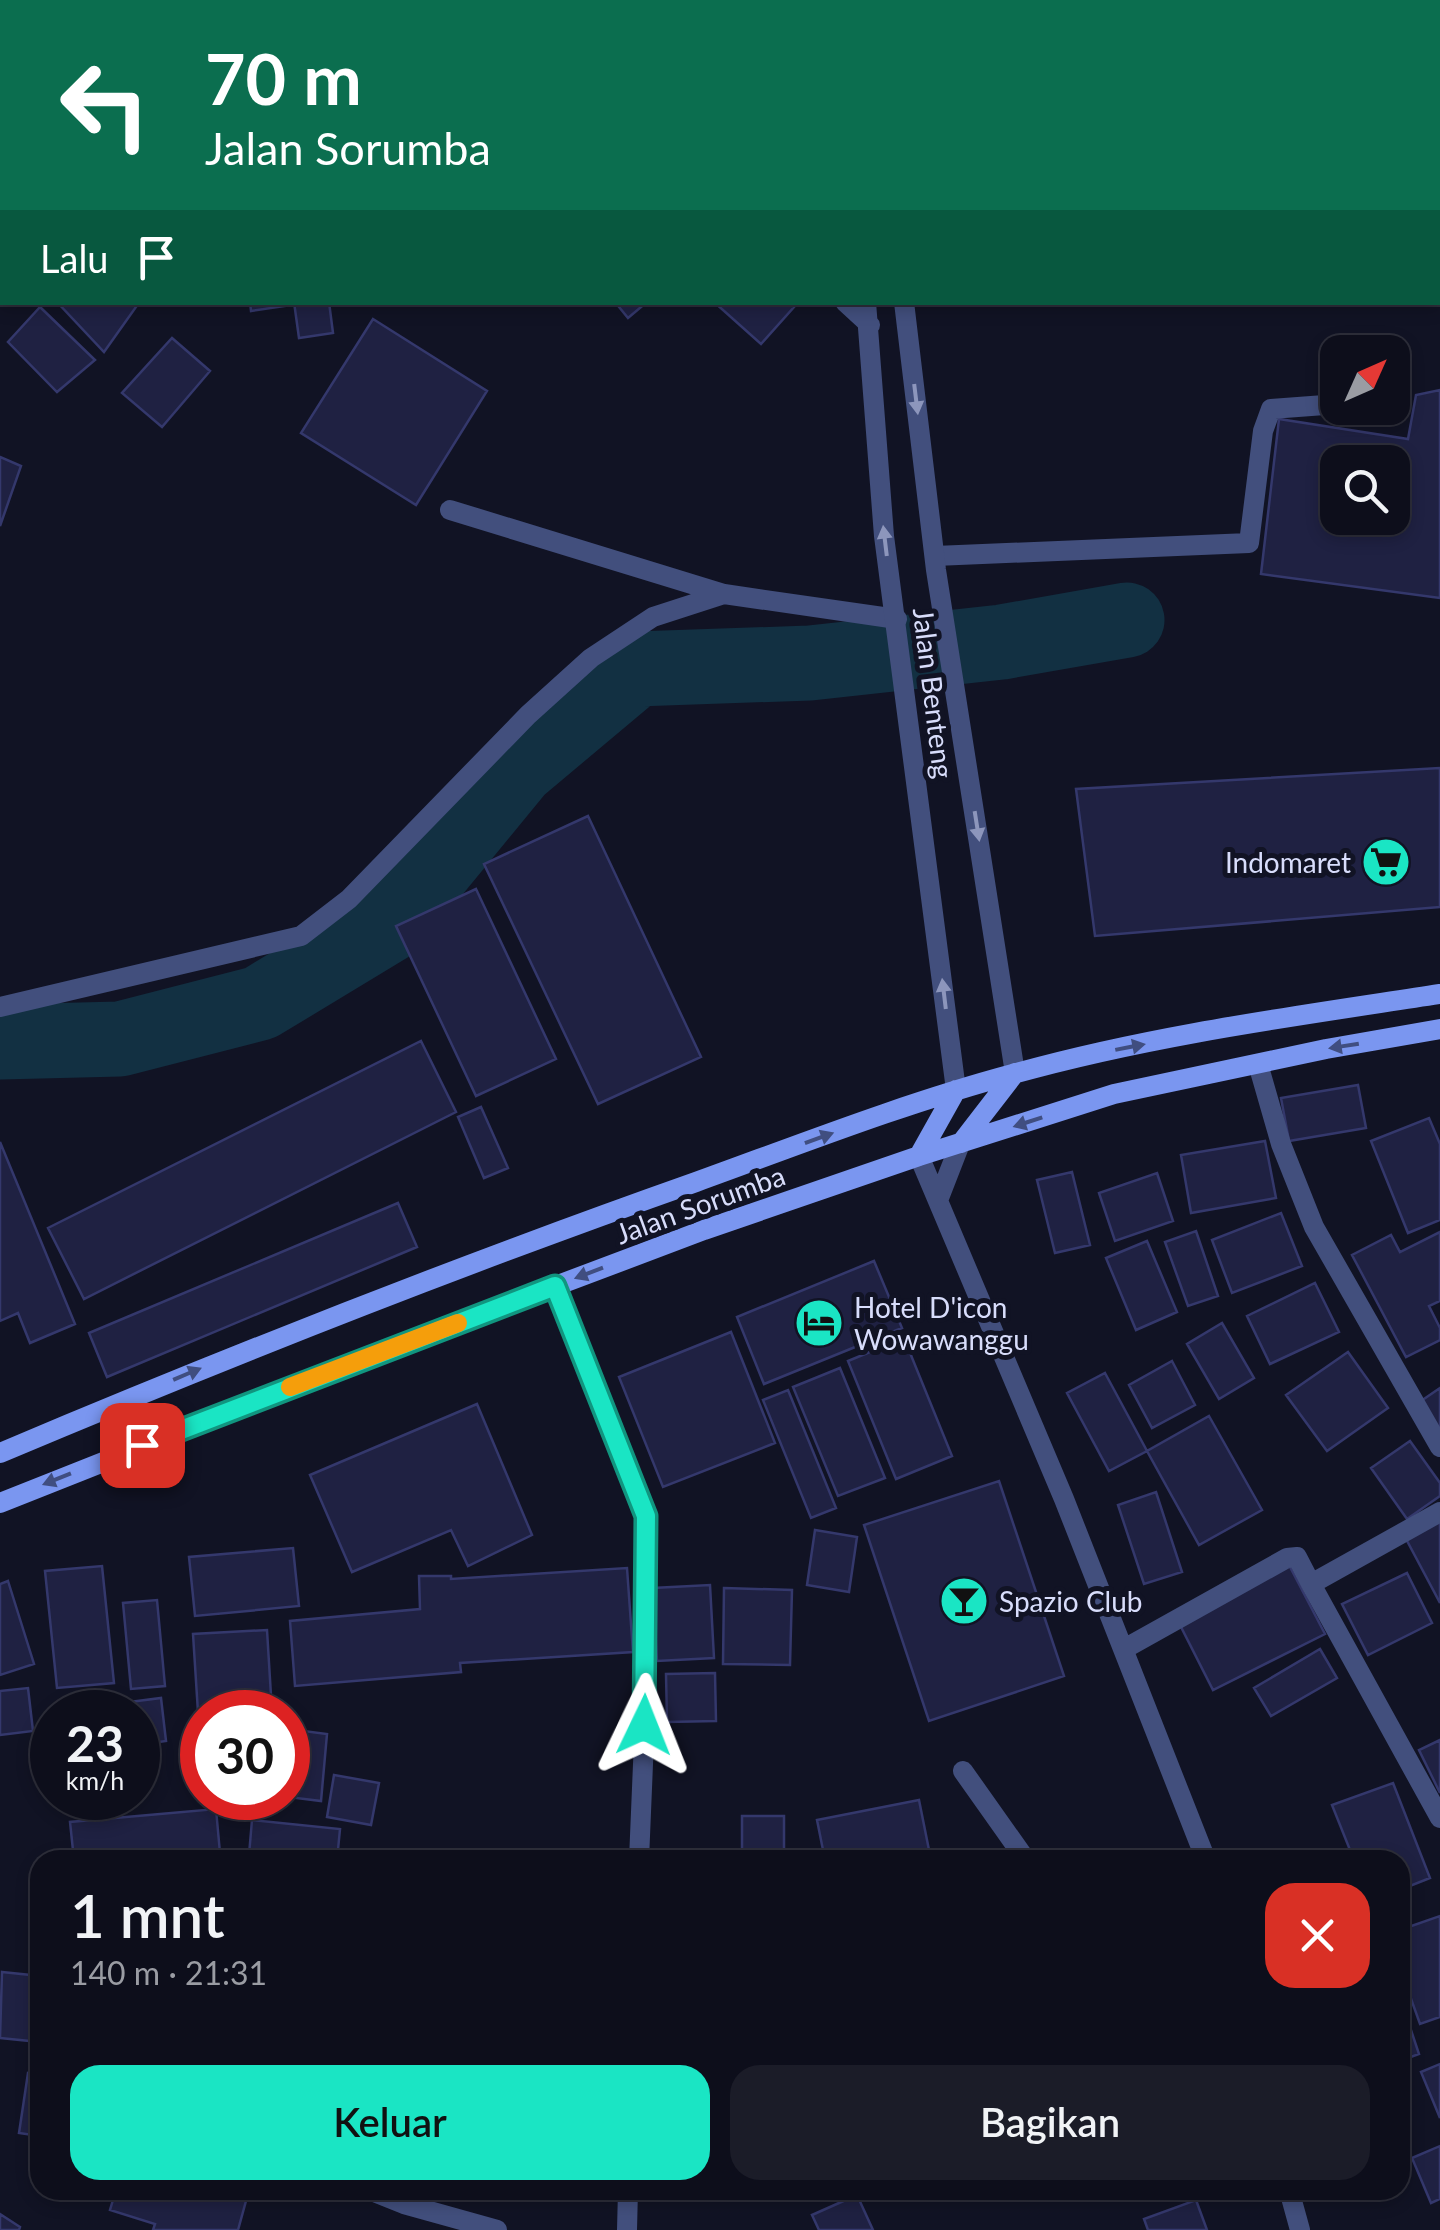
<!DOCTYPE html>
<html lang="id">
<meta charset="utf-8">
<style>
body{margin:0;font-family:Lato,sans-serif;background:#1b1c28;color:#f1f3f6;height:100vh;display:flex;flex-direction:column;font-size:38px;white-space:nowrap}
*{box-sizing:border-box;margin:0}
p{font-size:32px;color:#9a9ca3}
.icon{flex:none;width:55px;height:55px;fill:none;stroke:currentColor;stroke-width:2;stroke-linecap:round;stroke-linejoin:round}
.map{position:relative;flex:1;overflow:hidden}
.drawer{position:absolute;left:30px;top:1850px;width:1380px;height:350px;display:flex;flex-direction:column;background:#0d0e1b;border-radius:30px;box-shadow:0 5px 15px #0003,0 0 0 2px #2d2e3a}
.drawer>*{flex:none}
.guide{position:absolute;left:0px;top:0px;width:1440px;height:305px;box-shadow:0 5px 15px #0003,0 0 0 2px #2d2e3a;background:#0b6e4f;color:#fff;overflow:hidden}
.needle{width:65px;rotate:45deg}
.tools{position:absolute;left:1320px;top:335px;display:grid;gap:20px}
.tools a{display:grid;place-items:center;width:90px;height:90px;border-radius:20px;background:#0d0e1b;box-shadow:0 5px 15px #0003,0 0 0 2px #2d2e3a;font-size:50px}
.speed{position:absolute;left:30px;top:1690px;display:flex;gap:20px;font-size:50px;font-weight:700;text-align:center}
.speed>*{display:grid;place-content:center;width:130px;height:130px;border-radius:50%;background:#0d0e1b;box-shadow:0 5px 15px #0003,0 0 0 2px #2d2e3a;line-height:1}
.speed small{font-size:25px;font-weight:400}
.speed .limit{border:15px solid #d22;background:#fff;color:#111}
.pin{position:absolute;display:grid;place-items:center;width:85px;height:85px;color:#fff;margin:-42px;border-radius:20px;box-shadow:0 5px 15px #0006}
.me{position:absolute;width:110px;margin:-55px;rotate:2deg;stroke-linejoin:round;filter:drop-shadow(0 0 8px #0008)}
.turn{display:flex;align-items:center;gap:35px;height:210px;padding:0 40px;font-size:45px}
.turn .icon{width:130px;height:130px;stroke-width:2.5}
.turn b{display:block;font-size:70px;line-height:85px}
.then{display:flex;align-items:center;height:95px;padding:0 40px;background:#0003;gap:20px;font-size:38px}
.round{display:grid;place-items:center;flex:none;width:105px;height:105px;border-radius:30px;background:#1b1c28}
.overview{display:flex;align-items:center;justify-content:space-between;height:170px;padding:0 40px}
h1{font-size:60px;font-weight:600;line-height:75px}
.action{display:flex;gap:20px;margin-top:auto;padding:20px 40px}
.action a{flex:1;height:115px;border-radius:30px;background:#1ae5c4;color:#111;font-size:40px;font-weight:600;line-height:115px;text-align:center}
.action a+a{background:#1b1c28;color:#f1f3f6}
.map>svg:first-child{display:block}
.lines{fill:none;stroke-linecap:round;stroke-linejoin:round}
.river{stroke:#123042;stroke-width:75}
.building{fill:#1f2142;stroke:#34386c;stroke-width:2.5;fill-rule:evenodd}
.lane{stroke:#424f7d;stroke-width:20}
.street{stroke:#424f7d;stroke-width:20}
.secondary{stroke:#7a96f0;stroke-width:20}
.oneway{fill:#8d96bc}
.oneway2{fill:#404e80}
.route-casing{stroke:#11957f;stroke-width:25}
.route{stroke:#1ae5c4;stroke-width:18}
.slow{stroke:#f59e0b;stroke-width:18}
.labels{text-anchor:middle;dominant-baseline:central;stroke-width:10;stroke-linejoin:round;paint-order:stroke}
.street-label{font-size:28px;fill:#d8ddfb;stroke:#111324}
.poi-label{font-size:28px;fill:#d8ddfb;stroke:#111324;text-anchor:start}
</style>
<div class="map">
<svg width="1440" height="2230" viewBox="0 0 1440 2230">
<rect width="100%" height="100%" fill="#111324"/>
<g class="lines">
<!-- river -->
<path class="river" d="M0,1042L120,1039L260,1003L389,925L518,768L636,669L810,663L1002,642L1127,620"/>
</g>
<!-- building -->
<path class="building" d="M0,0H65L2,2V8Z
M203,0H299L300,2H205Z
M395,0H464L392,2Z
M651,0H739L742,2H649Z
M57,302H131L136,307L104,352Z
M250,302H285V306L251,311Z
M294,302H329L333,333L299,338Z
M615,302H647L628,318Z
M714,302H789L794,307L761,344Z
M40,307L95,360L57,392L8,342Z
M373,319L487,391L416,505L301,433Z
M172,338L210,371L162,427L122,393Z
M1440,390V598L1261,574L1279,419L1408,439L1416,395ZM1338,462H1392V518H1338Z
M0,457L21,466L0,526Z
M1440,768V907L1095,936L1076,789Z
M588,816L701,1057L598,1104L484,864Z
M476,889L556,1059L476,1096L396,926Z
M421,1041L456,1112L84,1299L48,1228Z
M1358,1085L1366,1128L1289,1141L1281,1098Z
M481,1107L508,1168L484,1178L458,1117Z
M1429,1118L1440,1144V1220L1408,1233L1371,1141Z
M1265,1141L1276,1198L1191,1213L1181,1155Z
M0,1142L75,1324L30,1343L18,1313L0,1321Z
M1072,1172L1090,1245L1055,1253L1037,1180Z
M1157,1173L1173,1221L1115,1241L1099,1193Z
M398,1203L417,1247L107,1377L89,1333Z
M1281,1213L1302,1266L1232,1293L1212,1240Z
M1196,1231L1218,1296L1188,1306L1165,1242Z
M1440,1232V1301L1429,1306L1440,1328V1340L1406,1357L1352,1255L1391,1235L1400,1252Z
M1147,1241L1177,1312L1136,1330L1106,1258Z
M874,1261L902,1328L764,1384L737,1317Z
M1315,1283L1339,1332L1270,1364L1247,1316Z
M1222,1323L1254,1378L1219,1399L1187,1344Z
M731,1332L775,1443L663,1487L619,1377Z
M904,1338L952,1456L896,1479L848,1361Z
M1348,1352L1388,1408L1327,1451L1286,1395Z
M1172,1361L1195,1405L1152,1428L1129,1385Z
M840,1368L885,1478L838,1496L793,1387Z
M1105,1373L1147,1451L1109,1471L1067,1393Z
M1440,1388V1434L1418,1403Z
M788,1390L836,1508L811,1518L763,1400Z
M477,1404L532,1535L468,1566L451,1530L352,1572L310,1475Z
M1209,1416L1262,1510L1199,1545L1147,1451Z
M1410,1441L1440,1483V1496L1407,1519L1371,1468Z
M999,1481L1064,1676L929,1721L864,1525Z
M1156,1492L1182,1572L1144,1584L1118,1505Z
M1440,1518V1603L1405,1537Z
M815,1530L857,1537L849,1592L807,1585Z
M293,1548L299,1606L195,1616L189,1557Z
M1289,1565L1325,1634L1213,1690L1178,1621Z
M102,1566L114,1683L57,1688L45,1571Z
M627,1568L633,1652L460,1663L461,1672L295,1686L290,1621L420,1609L419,1576H451V1579Z
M1407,1573L1432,1623L1368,1655L1342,1604Z
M8,1581L34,1664L0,1675V1584Z
M710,1585L714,1658L657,1661L653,1588Z
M724,1588L792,1590L790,1665L723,1664Z
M157,1600L165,1686L131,1689L123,1603Z
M267,1630L272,1712H202V1728H199L193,1634Z
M1320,1649L1337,1678L1271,1716L1254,1688Z
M715,1673L716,1721L667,1722L666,1674Z
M28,1688L33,1731L0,1735V1691Z
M161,1698L166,1741L138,1745V1712H67V1710Z
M288,1729L327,1734L321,1801L288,1797Z
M1440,1740V1793L1419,1750Z
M334,1775L379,1783L371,1825L327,1817Z
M1393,1783L1430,1878L1400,1890V1860H1354L1332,1805Z
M919,1800L931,1860H825L817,1820Z
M216,1809L220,1853L134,1860H74L70,1822Z
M742,1816H784V1860H742Z
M252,1820L340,1829L337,1860L249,1855Z
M1440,1916V2017L1420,2024L1400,1968V1930Z
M2,1972L40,1976V2042L0,2038Z
M1404,2009L1419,2054L1400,2061V2011Z
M1440,2064V2118L1421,2072Z
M28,2073L40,2075V2136L19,2133Z
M1440,2146V2199L1431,2203L1412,2158Z
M116,2190H249L238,2230H153L155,2224L110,2210Z
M857,2195L873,2230H819L812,2215Z
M1196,2200L1207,2230H1148L1144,2219Z
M0,2214L20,2227L19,2230H0Z"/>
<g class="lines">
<!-- lane -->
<path class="lane" d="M450,510L724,594L897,619
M935,556L1249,543L1263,431L1271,409L1338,404
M0,1007L301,936L349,899L528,715L591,658L653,617L724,594"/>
<!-- street -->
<path class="street" d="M520,0L522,2
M820,0V2
M865,0V2
M0,142L2,143
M845,302L870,325
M866,302L884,536L956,1090
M904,302L936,570L1015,1073
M1258,1064L1281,1144L1314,1227L1440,1447
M919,1156L1064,1499L1206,1860
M939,1198L960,1144
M555,1286L647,1516L646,1692L639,1860
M1311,1584L1440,1818
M1124,1649L1287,1558L1297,1557L1311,1584L1440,1512
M963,1771L1026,1860
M369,2190L404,2204L497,2230
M1289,2190L1300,2230
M627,2230L628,2190"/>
<!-- secondary -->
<path class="secondary" d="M961,1143L1015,1073
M919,1156L956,1090
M0,1453C230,1356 461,1265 696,1182C801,1144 905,1103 1013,1074C1152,1035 1297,1016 1440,994
M0,1503L391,1348L704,1230L919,1156L1114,1094L1326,1049L1440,1029"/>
</g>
<!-- one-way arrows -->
<defs><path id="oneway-solid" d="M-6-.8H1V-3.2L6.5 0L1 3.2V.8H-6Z" transform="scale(2.5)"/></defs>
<g class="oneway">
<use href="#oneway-solid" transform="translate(916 399) rotate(83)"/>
<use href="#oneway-solid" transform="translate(885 541) rotate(-97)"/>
<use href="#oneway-solid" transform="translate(977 826) rotate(81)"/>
<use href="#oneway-solid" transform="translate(944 994) rotate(-97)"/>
</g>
<g class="oneway2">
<use href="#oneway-solid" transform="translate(1344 1046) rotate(171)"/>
<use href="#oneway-solid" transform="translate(1130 1047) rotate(-11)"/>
<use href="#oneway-solid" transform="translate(1028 1122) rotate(162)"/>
<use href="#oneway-solid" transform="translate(819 1138) rotate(-20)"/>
<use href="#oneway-solid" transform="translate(589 1273) rotate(159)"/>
<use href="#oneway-solid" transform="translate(187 1374) rotate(-23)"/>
<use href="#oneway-solid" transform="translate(57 1479) rotate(158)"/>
</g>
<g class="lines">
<!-- route casing -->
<g class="route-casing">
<path id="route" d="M142,1445L555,1286L646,1516L644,1725"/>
</g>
<!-- route -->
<use href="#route" class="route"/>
<!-- slow -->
<path class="slow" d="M290,1387L458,1323"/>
</g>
<!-- icons -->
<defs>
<g id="supermarket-disc" transform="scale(2.5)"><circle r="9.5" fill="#1ae5c4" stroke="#111324"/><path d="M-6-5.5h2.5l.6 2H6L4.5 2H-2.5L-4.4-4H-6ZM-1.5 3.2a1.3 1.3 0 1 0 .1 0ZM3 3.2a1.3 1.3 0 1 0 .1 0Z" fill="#111"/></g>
<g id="hotel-disc" transform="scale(2.5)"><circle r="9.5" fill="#1ae5c4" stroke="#111324"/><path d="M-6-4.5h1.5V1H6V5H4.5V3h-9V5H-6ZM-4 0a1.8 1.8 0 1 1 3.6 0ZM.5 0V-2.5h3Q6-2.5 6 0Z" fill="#111"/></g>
<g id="bar-disc" transform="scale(2.5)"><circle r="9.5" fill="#1ae5c4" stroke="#111324"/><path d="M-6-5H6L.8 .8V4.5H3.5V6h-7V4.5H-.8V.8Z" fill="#111"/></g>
</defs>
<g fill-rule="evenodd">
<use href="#supermarket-disc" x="1386" y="862"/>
<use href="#hotel-disc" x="819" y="1323"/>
<use href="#bar-disc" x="964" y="1601"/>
</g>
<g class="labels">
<!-- street labels -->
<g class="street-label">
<text transform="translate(934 693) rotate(83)">Jalan Benteng</text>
<text transform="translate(700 1204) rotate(-20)">Jalan Sorumba</text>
</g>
<!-- poi labels -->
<g class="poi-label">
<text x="1351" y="862" text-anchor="end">Indomaret</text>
<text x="854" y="1307">Hotel D'icon<tspan x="854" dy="32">Wowawanggu</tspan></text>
<text x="999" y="1601">Spazio Club</text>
</g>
</g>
</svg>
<div class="tools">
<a><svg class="needle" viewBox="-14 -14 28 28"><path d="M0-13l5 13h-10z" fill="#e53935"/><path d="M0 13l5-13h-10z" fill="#9a9ca3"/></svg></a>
<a><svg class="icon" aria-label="search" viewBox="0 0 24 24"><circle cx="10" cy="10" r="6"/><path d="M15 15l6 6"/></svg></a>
</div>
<div class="speed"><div>23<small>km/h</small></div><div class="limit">30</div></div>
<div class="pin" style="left:142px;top:1445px;background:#d93025"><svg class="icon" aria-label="arrive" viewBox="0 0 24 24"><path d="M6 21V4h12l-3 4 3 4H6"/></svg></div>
<svg class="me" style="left:644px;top:1725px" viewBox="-20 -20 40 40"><path d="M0-17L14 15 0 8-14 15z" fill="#1ae5c4" stroke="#fff" stroke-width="4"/></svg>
<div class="guide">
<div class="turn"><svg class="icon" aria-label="left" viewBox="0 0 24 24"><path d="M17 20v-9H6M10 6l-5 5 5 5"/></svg><div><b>70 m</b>Jalan Sorumba</div></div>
<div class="then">Lalu<svg class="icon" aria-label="arrive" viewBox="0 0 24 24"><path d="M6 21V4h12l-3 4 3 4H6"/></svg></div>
</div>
<section class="drawer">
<div class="overview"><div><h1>1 mnt</h1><p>140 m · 21:31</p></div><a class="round" style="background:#d93025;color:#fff"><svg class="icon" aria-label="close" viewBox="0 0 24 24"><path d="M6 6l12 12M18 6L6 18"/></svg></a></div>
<div class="action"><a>Keluar</a><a>Bagikan</a></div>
</section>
</div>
